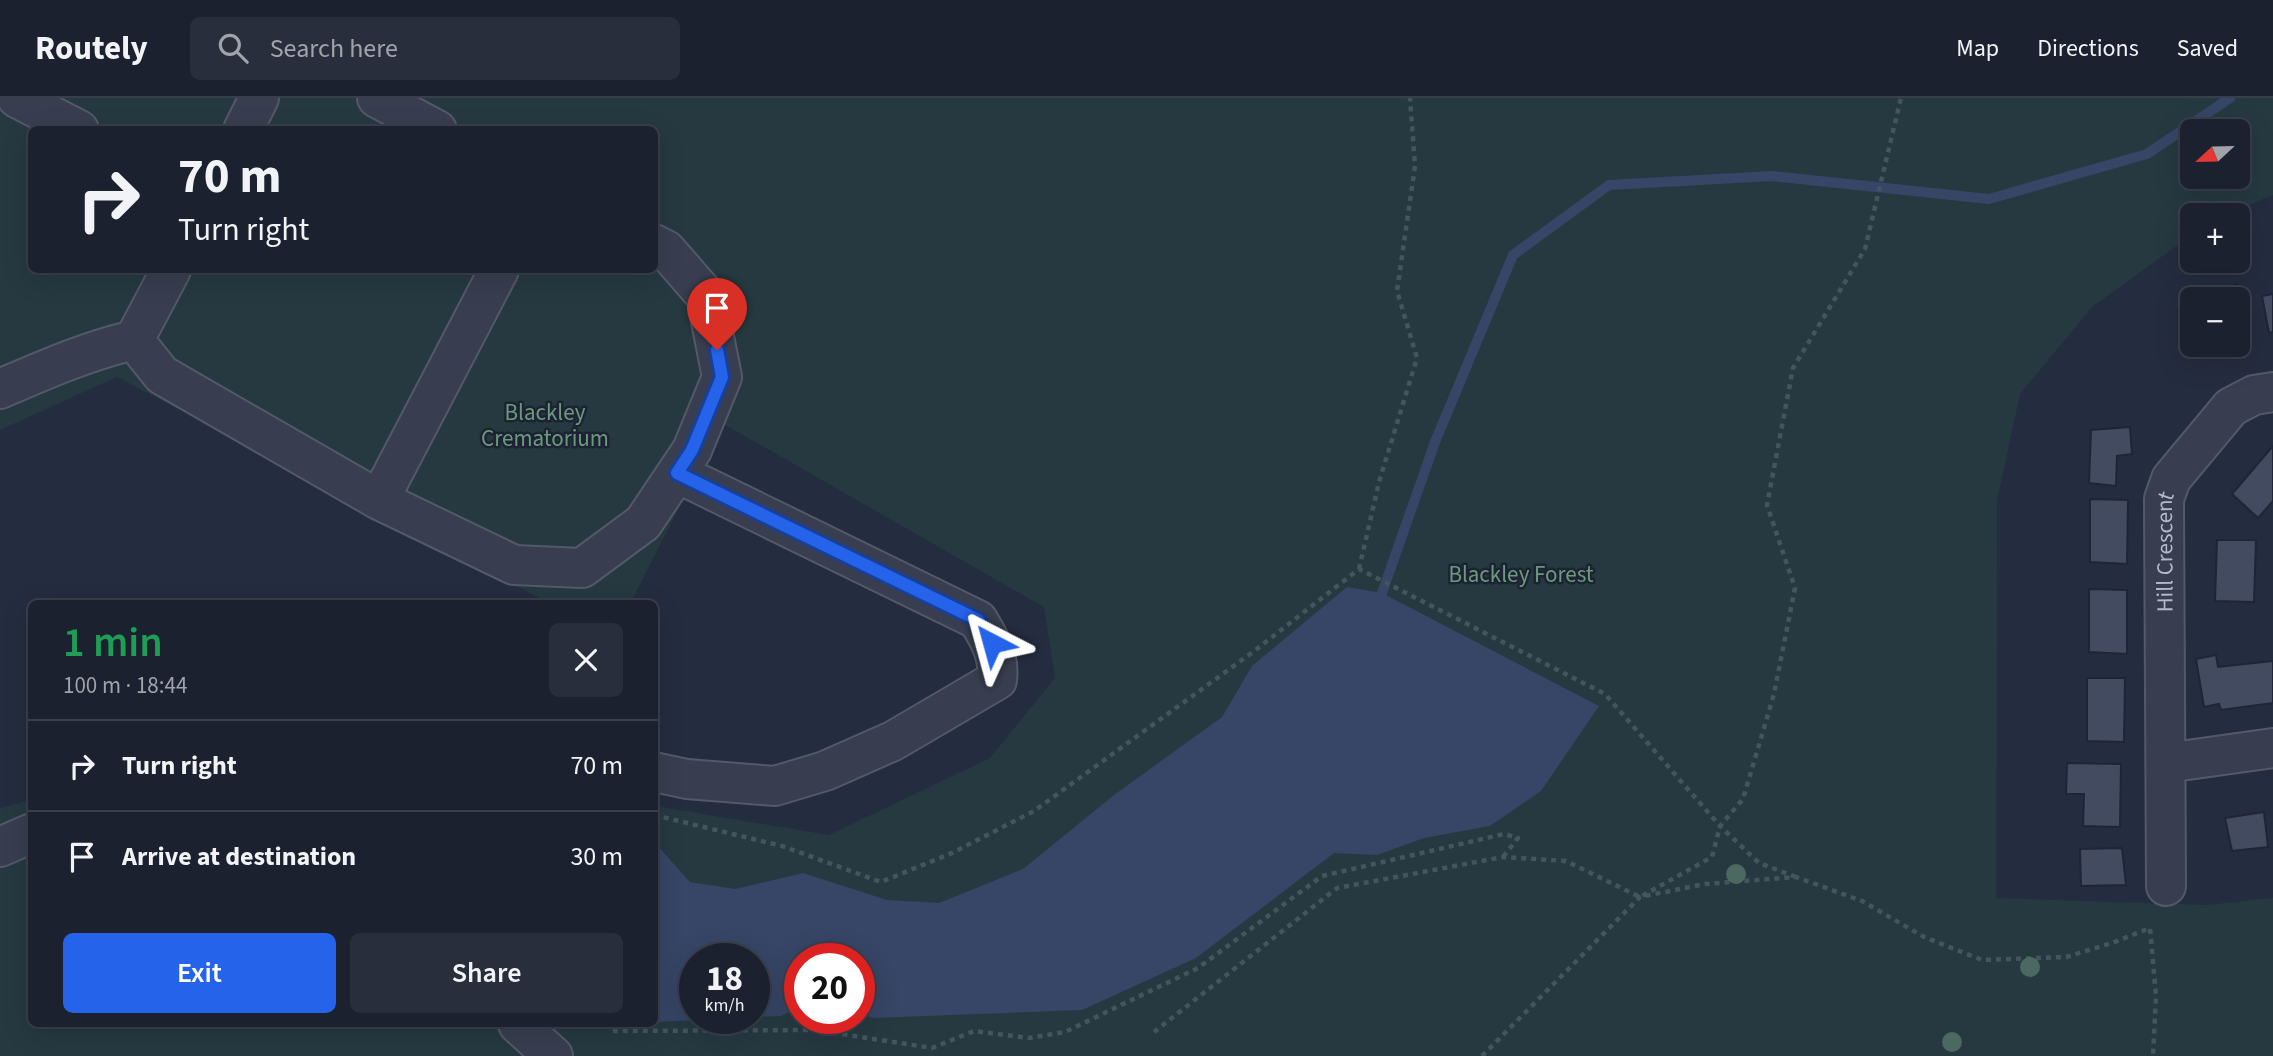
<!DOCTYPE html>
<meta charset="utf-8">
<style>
body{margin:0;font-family:"Source Sans 3",sans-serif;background:#282e3b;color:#f1f3f6;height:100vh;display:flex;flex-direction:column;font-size:26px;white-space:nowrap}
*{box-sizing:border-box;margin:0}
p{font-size:23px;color:#a0a3aa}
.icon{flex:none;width:38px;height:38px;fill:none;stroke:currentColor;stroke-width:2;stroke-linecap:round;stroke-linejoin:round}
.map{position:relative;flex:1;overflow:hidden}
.panel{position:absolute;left:28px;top:502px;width:630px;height:427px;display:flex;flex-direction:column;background:#1b212f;border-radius:10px;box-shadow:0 7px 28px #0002,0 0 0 2px #393e4b}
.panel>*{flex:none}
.top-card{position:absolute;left:28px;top:28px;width:630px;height:147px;border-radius:10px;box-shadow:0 7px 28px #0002,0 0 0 2px #393e4b;background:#1b212f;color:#f1f3f6;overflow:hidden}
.needle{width:46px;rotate:248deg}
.controls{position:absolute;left:2180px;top:21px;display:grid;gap:14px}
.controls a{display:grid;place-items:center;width:70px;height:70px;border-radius:10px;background:#1b212f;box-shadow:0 7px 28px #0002,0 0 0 2px #393e4b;font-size:35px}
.speed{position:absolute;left:679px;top:845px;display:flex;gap:14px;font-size:35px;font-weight:700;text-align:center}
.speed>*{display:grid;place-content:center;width:91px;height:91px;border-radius:50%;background:#1b212f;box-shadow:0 7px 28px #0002,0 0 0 2px #393e4b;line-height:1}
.speed small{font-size:18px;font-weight:400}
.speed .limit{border:10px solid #d22;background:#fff;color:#111}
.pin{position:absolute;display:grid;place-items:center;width:60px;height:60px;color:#fff;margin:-72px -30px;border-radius:50% 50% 50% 0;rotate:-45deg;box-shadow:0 0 7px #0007}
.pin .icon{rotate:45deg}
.me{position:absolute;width:77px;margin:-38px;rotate:321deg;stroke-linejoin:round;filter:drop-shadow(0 0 5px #0008)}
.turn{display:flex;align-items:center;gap:24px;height:147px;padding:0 35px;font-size:32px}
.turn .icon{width:91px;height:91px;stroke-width:2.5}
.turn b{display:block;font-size:49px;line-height:60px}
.round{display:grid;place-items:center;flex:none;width:74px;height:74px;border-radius:10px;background:#282e3b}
.summary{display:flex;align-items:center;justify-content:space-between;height:119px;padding:0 35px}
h1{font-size:42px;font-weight:600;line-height:52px;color:#1e9e55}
.cta{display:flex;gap:14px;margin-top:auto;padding:14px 35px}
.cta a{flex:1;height:80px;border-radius:10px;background:#2563eb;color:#fff;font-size:28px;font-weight:600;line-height:80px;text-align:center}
.cta a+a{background:#282e3b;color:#f1f3f6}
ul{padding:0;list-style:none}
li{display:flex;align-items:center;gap:21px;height:91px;padding:0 35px;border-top:2px solid #393e4b}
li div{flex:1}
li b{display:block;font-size:26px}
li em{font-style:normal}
header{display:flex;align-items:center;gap:42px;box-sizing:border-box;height:98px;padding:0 35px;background:#1b212f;border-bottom:2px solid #393e4b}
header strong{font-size:33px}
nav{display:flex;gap:38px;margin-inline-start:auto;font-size:24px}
.search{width:490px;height:63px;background:#282e3b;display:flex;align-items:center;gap:18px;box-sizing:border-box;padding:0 24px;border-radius:10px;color:#a0a3aa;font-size:26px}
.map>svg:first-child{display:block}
.green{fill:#263940;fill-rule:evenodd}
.water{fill:#374566}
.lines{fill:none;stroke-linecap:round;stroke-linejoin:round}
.stream{stroke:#374566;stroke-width:10}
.building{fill:#434b61;stroke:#1f2536;stroke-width:2}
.minor-casing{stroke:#535969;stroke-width:42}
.path{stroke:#44565d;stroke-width:4.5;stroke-dasharray:5 5;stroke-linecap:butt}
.minor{stroke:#383e4f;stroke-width:38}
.tree{fill:#4b6961}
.route-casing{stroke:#184099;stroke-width:18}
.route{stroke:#2563eb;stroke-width:12}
.labels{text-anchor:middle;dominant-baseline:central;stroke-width:5;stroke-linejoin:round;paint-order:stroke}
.park-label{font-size:23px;fill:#6b9b7c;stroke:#1d2334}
.street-label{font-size:23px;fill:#b4b9c9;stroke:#1d2334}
</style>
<header>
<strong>Routely</strong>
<div class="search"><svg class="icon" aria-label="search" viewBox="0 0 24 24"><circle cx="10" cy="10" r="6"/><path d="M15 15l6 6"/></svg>Search here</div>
<nav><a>Map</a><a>Directions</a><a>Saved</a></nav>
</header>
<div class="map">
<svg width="2273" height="958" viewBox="0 0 2273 958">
<rect width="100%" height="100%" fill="#242c3f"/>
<!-- green -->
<path class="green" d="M0,0H2273V97L2224,117H2193V136L2092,209L2020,296L1997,403L1996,800L2206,807L2273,800V958H0V710L31,702L32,926H654L655,708L829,737L990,660L1055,580L1044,509L722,325L630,506H551L117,279L0,332ZM32,32H654V172H32ZM2193,33H2238V79H2193ZM695,861H754V920H695ZM800,861H859V920H800Z"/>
<!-- water -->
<path class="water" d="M1347,489L1382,495L1599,608L1541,693L1490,728L1424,740L1377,757L1334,755L1196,860L1082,912L873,920L859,915V861H800V909L781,918L754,919V861H695V920L723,921L655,924V745L690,784L735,791L803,775L887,802L939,805L1023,771L1114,697L1222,619L1252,568Z"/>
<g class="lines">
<!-- stream -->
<path class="stream" d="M1382,495L1435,344L1513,157L1609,87L1772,78L1989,101L2147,56L2230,0"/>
</g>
<!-- building -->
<path class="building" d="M2237,186L2248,237L2238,238V201H2222L2220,191Z
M2273,196V234L2269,235L2262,198Z
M2193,209V245L2184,247L2178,212Z
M2130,329L2132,356L2117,358L2116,388L2089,385L2091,332Z
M2273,348V403L2258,420L2232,396Z
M2090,401L2128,402L2127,466L2090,464Z
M2217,442H2256L2254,504L2215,503Z
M2089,491L2127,492V556L2089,554Z
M2216,557L2218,569L2273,563V605L2221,612L2219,606L2204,609L2196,561Z
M2087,580H2125L2124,644L2087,643Z
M2067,665L2121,666L2120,729L2083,728L2084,696H2066Z
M2264,714L2268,749L2232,753L2225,720Z
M2122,750L2126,787L2081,788L2080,751Z"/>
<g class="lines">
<!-- minor casing -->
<g class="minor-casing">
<g id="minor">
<path d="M17,0L79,32"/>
<path d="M377,0L437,32"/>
<path d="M243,32L259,0"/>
<path d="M134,242L162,277L379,402L514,467L582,470L643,425L692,352L722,279L706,198L666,152L654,146"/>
<path d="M0,291C44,272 87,253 134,242L171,172"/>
<path d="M379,402L499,172"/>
<path d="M2166,665L2273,650"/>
<path d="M654,674L687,681L775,688L825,673L893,643L997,582C1000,559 990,542 978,522L677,375"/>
<path d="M0,749L32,735"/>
<path id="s1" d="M2166,788L2164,401L2171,381L2231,309L2254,297L2273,294"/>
<path d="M518,926L553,958"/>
</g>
</g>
<!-- path -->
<path class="path" d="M1359,471L1379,384L1417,260L1397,193L1415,68L1410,0
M654,717L782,748L881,784L952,755L1034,713L1253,554L1359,471L1605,596L1720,728L1759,765L1796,779
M606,926L612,933L816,932L932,950L974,933L1029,940L1065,934L1198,870L1322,778L1504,736L1518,740L1503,759
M1154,934L1337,790L1503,759L1566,763L1640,799L1712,759L1720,728L1743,701L1774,596L1795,490L1767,407L1793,270L1865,151L1901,0
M1482,958L1640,799L1705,786L1796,779L1862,803L1924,839L1982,862L2066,859L2112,845L2150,830L2156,898L2153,958"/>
<!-- minor -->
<use href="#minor" class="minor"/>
</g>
<!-- trees -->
<g class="tree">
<circle cx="1736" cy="776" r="10"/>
<circle cx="2030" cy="869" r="10"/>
<circle cx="1952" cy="944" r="10"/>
</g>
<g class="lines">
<!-- route casing -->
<g class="route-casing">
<path id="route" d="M717,252L722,279L692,352L677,375L978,522L992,545"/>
</g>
<!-- route -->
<use href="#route" class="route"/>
</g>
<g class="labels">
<!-- park labels -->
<g class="park-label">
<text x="545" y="314">Blackley<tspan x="545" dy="26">Crematorium</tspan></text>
<text x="1521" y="476">Blackley Forest</text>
</g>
<!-- street labels -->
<g class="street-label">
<text stroke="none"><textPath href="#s1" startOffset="334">Hill Crescent</textPath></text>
</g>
</g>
</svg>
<div class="controls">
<a><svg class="needle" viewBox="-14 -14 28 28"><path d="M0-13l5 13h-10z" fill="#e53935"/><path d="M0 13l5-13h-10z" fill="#a0a3aa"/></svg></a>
<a>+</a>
<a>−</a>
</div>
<div class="speed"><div>18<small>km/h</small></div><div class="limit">20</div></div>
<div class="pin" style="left:717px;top:252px;background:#d93025"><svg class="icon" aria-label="arrive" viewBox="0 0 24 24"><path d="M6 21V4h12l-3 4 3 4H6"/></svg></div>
<svg class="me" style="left:992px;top:545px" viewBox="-20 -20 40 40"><path d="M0-17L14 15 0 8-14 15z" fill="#2563eb" stroke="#fff" stroke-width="4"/></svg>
<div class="top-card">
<div class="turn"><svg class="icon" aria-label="right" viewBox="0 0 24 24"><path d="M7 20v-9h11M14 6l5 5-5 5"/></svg><div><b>70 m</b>Turn right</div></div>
</div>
<section class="panel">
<div class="summary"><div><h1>1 min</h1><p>100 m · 18:44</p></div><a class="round"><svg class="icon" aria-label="close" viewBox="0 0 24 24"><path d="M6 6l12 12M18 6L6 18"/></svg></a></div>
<ul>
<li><svg class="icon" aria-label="right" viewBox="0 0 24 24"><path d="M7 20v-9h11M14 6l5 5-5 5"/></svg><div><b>Turn right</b></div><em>70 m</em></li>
<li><svg class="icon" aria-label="arrive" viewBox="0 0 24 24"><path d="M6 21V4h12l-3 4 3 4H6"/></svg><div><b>Arrive at destination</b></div><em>30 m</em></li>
</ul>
<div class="cta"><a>Exit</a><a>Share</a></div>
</section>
</div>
